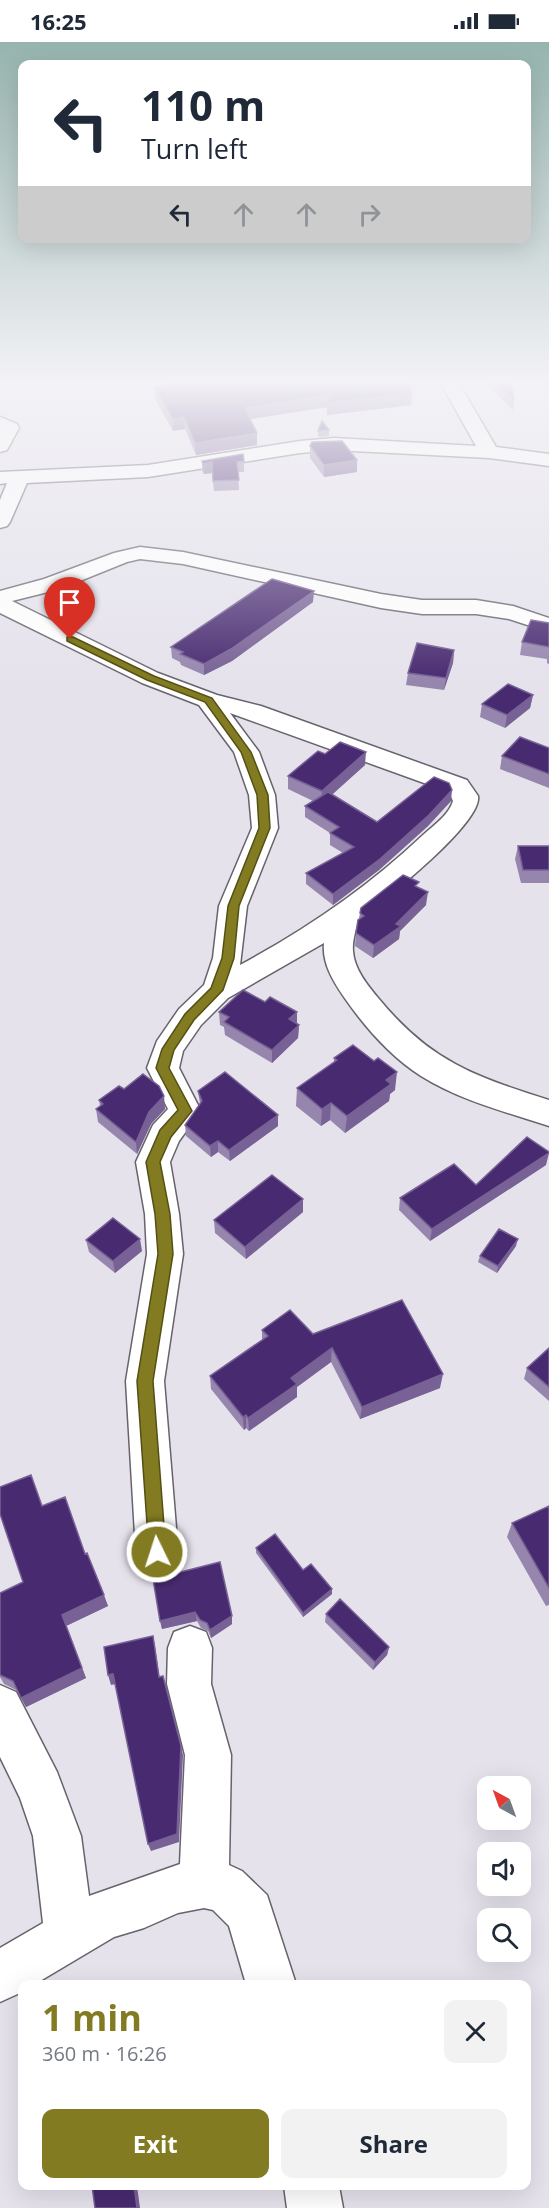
<!DOCTYPE html>
<meta charset="utf-8">
<style>
body{margin:0;font-family:"Open Sans",sans-serif;background:#f2f2f3;color:#1f2937;height:100vh;display:flex;flex-direction:column;font-size:22px;white-space:nowrap}
*{box-sizing:border-box;margin:0}
p{font-size:20px;color:#747a83}
.icon{flex:none;width:33px;height:33px;fill:none;stroke:currentColor;stroke-width:2;stroke-linecap:round;stroke-linejoin:round}
.map{position:relative;flex:1;overflow:hidden}
.sheet{position:absolute;left:18px;top:1938px;width:513px;height:210px;display:flex;flex-direction:column;background:#fff;border-radius:12px;box-shadow:0 6px 24px #0002}
.sheet>*{flex:none}
.top-card{position:absolute;left:18px;top:18px;width:513px;height:183px;border-radius:12px;box-shadow:0 6px 24px #0002;background:#fff;color:#1f2937;overflow:hidden}
.needle{width:39px;rotate:319deg}
.buttons{position:absolute;left:477px;top:1734px;display:grid;gap:12px}
.buttons a{display:grid;place-items:center;width:54px;height:54px;border-radius:12px;background:#fff;box-shadow:0 6px 24px #0002;font-size:30px}
.pin{position:absolute;display:grid;place-items:center;width:51px;height:51px;color:#fff;margin:-62px -26px;border-radius:50% 50% 50% 0;rotate:-45deg;box-shadow:0 0 6px #0007}
.pin .icon{rotate:45deg}
.me{position:absolute;width:66px;margin:-33px;rotate:356deg;stroke-linejoin:round;filter:drop-shadow(0 0 4px #0008)}
.turn{display:flex;align-items:center;gap:21px;height:126px;padding:0 24px;font-size:27px}
.turn .icon{width:78px;height:78px;stroke-width:2.5}
.turn b{display:block;font-size:42px;line-height:51px}
.lanes{display:flex;align-items:center;height:57px;padding:0 24px;background:#0003;justify-content:center;gap:30px;direction:ltr}
.lanes .off{opacity:.35}
.round{display:grid;place-items:center;flex:none;width:63px;height:63px;border-radius:12px;background:#f2f2f3}
.head{display:flex;align-items:center;justify-content:space-between;height:102px;padding:0 24px}
h1{font-size:36px;font-weight:700;line-height:45px;color:#827b21}
.primary-button{display:flex;gap:12px;margin-top:auto;padding:12px 24px}
.primary-button a{flex:1;height:69px;border-radius:12px;background:#827b21;color:#fff;font-size:24px;font-weight:700;line-height:69px;text-align:center}
.primary-button a+a{background:#f2f2f3;color:#1f2937}
.status{display:flex;justify-content:space-between;align-items:center;height:42px;padding:0 30px;background:#fff;direction:ltr}
.status svg{height:16px;fill:currentColor}
.map>svg:first-child{display:block}
.lines{fill:none;stroke-linecap:round;stroke-linejoin:round}
.minor-casing{stroke:#66636c;stroke-width:3}
.minor{fill:#fff;fill-rule:evenodd}
.wall{fill:#9686ae}
.shaded-wall{fill:#776195}
.building{fill:#482a70;stroke:#776195;stroke-width:1.5}
.route{fill:#827b21;stroke:#545015;stroke-width:1.5}
</style>
<div class="status"><b>16:25</b><svg viewBox="0 0 49 12"><path d="M0 12V9h3v3zM5 12V6h3v6zM10 12V3h3v9zM15 12V0h3v12zM26 1h20v11H26zM47 4h2v5h-2z"/></svg></div>
<div class="map">
<svg width="549" height="2166" viewBox="0 0 549 2166">
<rect width="100%" height="100%" fill="#e5e2ec"/>
<g class="lines">
<!-- minor casing -->
<g class="minor-casing">
<path id="minor" d="M439,338H457L496,405L549,412V424L489,416L334,408L300,411L148,435L27,441L10,480L7,484L0,486V458L7,441L0,442V430L148,423L300,399L334,396L476,404Z
M0,375L17,382L19,386L7,408L0,410Z
M140,505L183,510L381,552L422,558H476L513,564L549,576V590L509,577L476,572H422L381,566L183,522L140,517L127,520L60,547L12,559L158,631L217,653L261,664L467,738L478,754C483,781 381,861 358,878C356,888 352,899 353,909C354,927 368,944 379,957C431,1020 474,1034 549,1058V1084C506,1070 459,1058 421,1034C391,1015 364,984 344,955C333,939 322,921 324,901L228,956L201,983L183,1009L179,1026L201,1069L179,1099L170,1120L179,1172L183,1212L164,1339L178,1510L172,1525L157,1531L142,1525L136,1510L126,1339L147,1212L145,1172L136,1120L153,1083L168,1067L147,1026L157,999L179,967L204,943L213,916L219,864L252,786L249,753L234,710L199,663L142,641L0,571V549L44,537L114,511ZM230,671L449,750L453,759C449,773 434,783 423,793C368,845 307,887 240,923L247,864L278,786L275,753L259,710Z
M190,1584L206,1590L212,1606L211,1642L231,1713L229,1823L242,1829L267,1853L296,1942H246L229,1884L213,1868L204,1866L178,1871L144,1886L114,1895L35,1942H22V1950L0,1960V1906L43,1881L33,1794L20,1756L0,1715V1643L16,1650L57,1730L81,1794L89,1854L180,1822L185,1713L167,1642L168,1606L174,1590Z
M284,2144H339L343,2166H287Z"/>
</g>
<!-- minor -->
<use href="#minor" class="minor"/>
</g>
<!-- wall -->
<path class="wall" d="M160,338H408L412,351L411,363L327,373V365L250,377L257,403L196,413L185,387L173,389L155,357L154,345L164,344Z
M482,338H511L514,358L513,368Z
M329,388V394L318,395V389Z
M310,404L357,418V430L324,435L310,416Z
M202,419H244V430H238L239,448L214,449L212,431L204,432L202,429Z
M313,560L232,619L204,633L181,623L180,620L172,616L171,605Z
M549,581V622L547,621V617L520,613L522,600Z
M454,608L453,621L444,648L406,643L408,631Z
M533,653L530,666L505,686L480,675L482,662Z
M549,706V746L500,727L502,714Z
M325,712L365,723L332,753L377,780L451,759L428,784L379,828L333,863L306,842V831L343,811L330,803V791L305,775V764L313,759L288,747V734Z
M518,804H549V841H521L515,817Z
M419,846L426,863L400,889L399,897L373,916L355,904L356,891L360,871Z
M219,970L299,983L298,996L272,1021L225,993L224,985L220,983Z
M334,1016L395,1048L390,1052L389,1059L345,1091L330,1078L321,1084L296,1064L297,1046L334,1021Z
M124,1047L165,1067L151,1082L137,1112L98,1080L96,1067L100,1064L99,1058Z
M198,1049L278,1084L230,1119L218,1110L211,1115L186,1094L185,1083L200,1062Z
M546,1123L430,1199L399,1168L400,1156L476,1143Z
M303,1170L246,1217L215,1191L214,1178Z
M86,1198L142,1209L115,1231L89,1210Z
M516,1204L497,1231L478,1220L480,1214Z
M262,1288L313,1292L440,1346L360,1377L331,1320L297,1345V1355L249,1389L246,1386L244,1388L211,1347L210,1334L262,1298Z
M549,1306V1359L524,1337L527,1326Z
M42,1464L85,1512L108,1564L66,1584L86,1636L26,1665L18,1649L4,1642L0,1635V1551L23,1540Z
M549,1464V1563L546,1564L507,1495L512,1481Z
M256,1506L303,1528L332,1547V1552L303,1575L256,1511Z
M153,1537L232,1574V1582L211,1596L208,1589L201,1586L197,1579L162,1587Z
M326,1572L389,1605L387,1613L373,1628L325,1580Z"/>
<!-- shaded-wall -->
<path class="shaded-wall" d="M412,351L411,363L327,373V365L245,378V366L331,353Z
M184,375L185,387L173,389V377Z
M257,391V403L196,413L195,401Z
M357,418V430L324,435V423Z
M212,420V431L204,432L203,422Z
M314,549L313,560L232,619L204,633V622Z
M454,608L453,621L444,648L446,636Z
M533,653L530,666L505,686L507,673Z
M366,710L365,723L321,762L322,749Z
M452,748L451,759L428,784L379,828L333,863V852Z
M428,850L426,863L400,889L399,897L373,916L374,903Z
M297,970V983L289,977Z
M299,983L298,996L272,1021V1008Z
M397,1030L395,1048L390,1052L389,1059L345,1091L347,1074L386,1038Z
M164,1054L165,1067L151,1082L137,1112L136,1100L149,1070Z
M331,1061L330,1078L321,1084L322,1067Z
M278,1073V1084L230,1119L229,1108Z
M218,1099V1110L211,1115L210,1104Z
M549,1111L546,1123L430,1199L432,1187Z
M303,1157V1170L246,1217L245,1205Z
M140,1197L142,1209L115,1231L113,1219Z
M518,1197L516,1204L497,1231L498,1224Z
M332,1306L331,1320L297,1345V1355L249,1389L248,1376L291,1336Z
M443,1332L440,1346L360,1377L362,1365Z
M246,1373V1386L244,1388L243,1375Z
M332,1547V1552L303,1575V1571Z
M104,1553L108,1564L66,1584L86,1636L26,1665L21,1656L62,1573Z
M195,1570L197,1579L162,1587L160,1579Z
M232,1574V1582L211,1596L210,1588Z
M153,1594L155,1604L161,1645L159,1635Z
M389,1605L387,1613L373,1628L375,1620Z
M113,1632L116,1642L111,1643L108,1633Z
M181,1704L183,1713L179,1800L151,1809L148,1802Z
M134,2144H137L140,2166H137Z"/>
<!-- building -->
<path class="building" d="M166,338H408L412,351L327,361L331,353L245,366L257,391L195,401L184,375L173,377L154,345L170,343Z
M494,338H511L514,358Z
M322,379L329,388L318,389Z
M342,399L357,418L324,423L310,404L312,400Z
M243,412L244,419L237,420L239,438L213,439L212,420L203,422L202,419Z
M272,537L314,549L231,607L204,622L180,612L183,610L171,605Z
M531,578L549,581V605L522,600Z
M417,601L454,608L446,636L408,631Z
M508,642L533,653L507,673L482,662Z
M520,695L549,706V732L502,714Z
M340,700L366,710L322,749L288,734L318,709L325,712Z
M434,735L449,741L452,748L429,773L380,817L333,852L306,831L354,805L330,791L339,785L305,764L328,750L377,780Z
M518,804H549V828H523Z
M403,833L419,840L415,844L428,850L396,882L401,884L374,903L356,891L358,878L364,874L360,871L361,866Z
M243,948L265,960L270,955L297,970L289,977L299,983L272,1008L224,980L229,975L219,970Z
M353,1003L374,1019L378,1016L397,1030L386,1038L391,1042L347,1074L331,1061L322,1067L297,1046L337,1018L334,1016Z
M225,1030L278,1073L229,1108L218,1099L210,1104L185,1083L202,1059L198,1049Z
M143,1032L159,1044L164,1054L149,1070L136,1100L96,1067L103,1062L99,1058L119,1044L124,1047Z
M527,1095L549,1110V1111L432,1187L400,1156L454,1122L476,1143Z
M272,1133L303,1157L245,1205L214,1178Z
M113,1176L140,1197L113,1219L86,1198Z
M499,1187L518,1197L498,1224L480,1214Z
M402,1258L443,1332L362,1365L332,1306L291,1336L297,1342L248,1376L246,1373L243,1375L210,1334L268,1294L262,1288L290,1268L313,1292Z
M549,1306V1345L527,1326Z
M31,1433L42,1464L65,1455L85,1512L87,1511L104,1553L62,1573L82,1626L21,1656L13,1639L0,1633V1551L23,1540L0,1472V1445Z
M549,1464V1546L512,1481Z
M275,1492L303,1528L311,1522L332,1547L303,1571L256,1506Z
M220,1520L232,1574L210,1588L207,1581L200,1578L195,1570L160,1579L153,1537Z
M340,1557L389,1605L375,1620L326,1572Z
M153,1594L159,1635L163,1634L181,1704L177,1792L148,1802L113,1632L108,1633L104,1605Z
M92,2144H134L137,2166H95Z"/>
<!-- sky -->
<linearGradient id="sky" x2="0" y2="1"><stop stop-color="#96b4ae"/><stop offset="0.53" stop-color="#f3f2f6"/><stop offset="1" stop-color="#f3f2f6" stop-opacity="0"/></linearGradient>
<rect width="549" height="641" fill="url(#sky)"/>
<!-- route -->
<path class="route" d="M67,595H73L154,634L212,656L251,710L268,753L270,786L239,864L234,916L223,948L194,978L174,1008L169,1026L192,1069L171,1095L160,1120L170,1172L173,1212L153,1339L166,1510L163,1516L157,1519L151,1516L149,1510L137,1339L158,1212L155,1172L146,1120L160,1088L178,1068L156,1026L162,1007L185,972L211,946L222,916L228,864L259,786L257,753L241,710L205,660L147,638L67,599Z"/>
</svg>
<div class="buttons">
<a><svg class="needle" viewBox="-14 -14 28 28"><path d="M0-13l5 13h-10z" fill="#e53935"/><path d="M0 13l5-13h-10z" fill="#747a83"/></svg></a>
<a><svg class="icon" aria-label="sound" viewBox="0 0 24 24"><path d="M4 9h4l5-4v14l-5-4H4zM17 9q2 3 0 6"/></svg></a>
<a><svg class="icon" aria-label="search" viewBox="0 0 24 24"><circle cx="10" cy="10" r="6"/><path d="M15 15l6 6"/></svg></a>
</div>
<div class="pin" style="left:70px;top:597px;background:#d93025"><svg class="icon" aria-label="arrive" viewBox="0 0 24 24"><path d="M6 21V4h12l-3 4 3 4H6"/></svg></div>
<svg class="me" style="left:157px;top:1510px" viewBox="-20 -20 40 40"><circle r="17" fill="#827b21" stroke="#fff" stroke-width="3"/><path d="M0-11L8 9 0 5-8 9z" fill="#fff"/></svg>
<div class="top-card">
<div class="turn"><svg class="icon" aria-label="left" viewBox="0 0 24 24"><path d="M17 20v-9H6M10 6l-5 5 5 5"/></svg><div><b>110 m</b>Turn left</div></div>
<div class="lanes"><svg class="icon" aria-label="left" viewBox="0 0 24 24"><path d="M17 20v-9H6M10 6l-5 5 5 5"/></svg><svg class="icon off" aria-label="ahead" viewBox="0 0 24 24"><path d="M12 20V5M6 11l6-6 6 6"/></svg><svg class="icon off" aria-label="ahead" viewBox="0 0 24 24"><path d="M12 20V5M6 11l6-6 6 6"/></svg><svg class="icon off" aria-label="right" viewBox="0 0 24 24"><path d="M7 20v-9h11M14 6l5 5-5 5"/></svg></div>
</div>
<section class="sheet">
<div class="head"><div><h1>1 min</h1><p>360 m · 16:26</p></div><a class="round"><svg class="icon" aria-label="close" viewBox="0 0 24 24"><path d="M6 6l12 12M18 6L6 18"/></svg></a></div>
<div class="primary-button"><a>Exit</a><a>Share</a></div>
</section>
</div>
